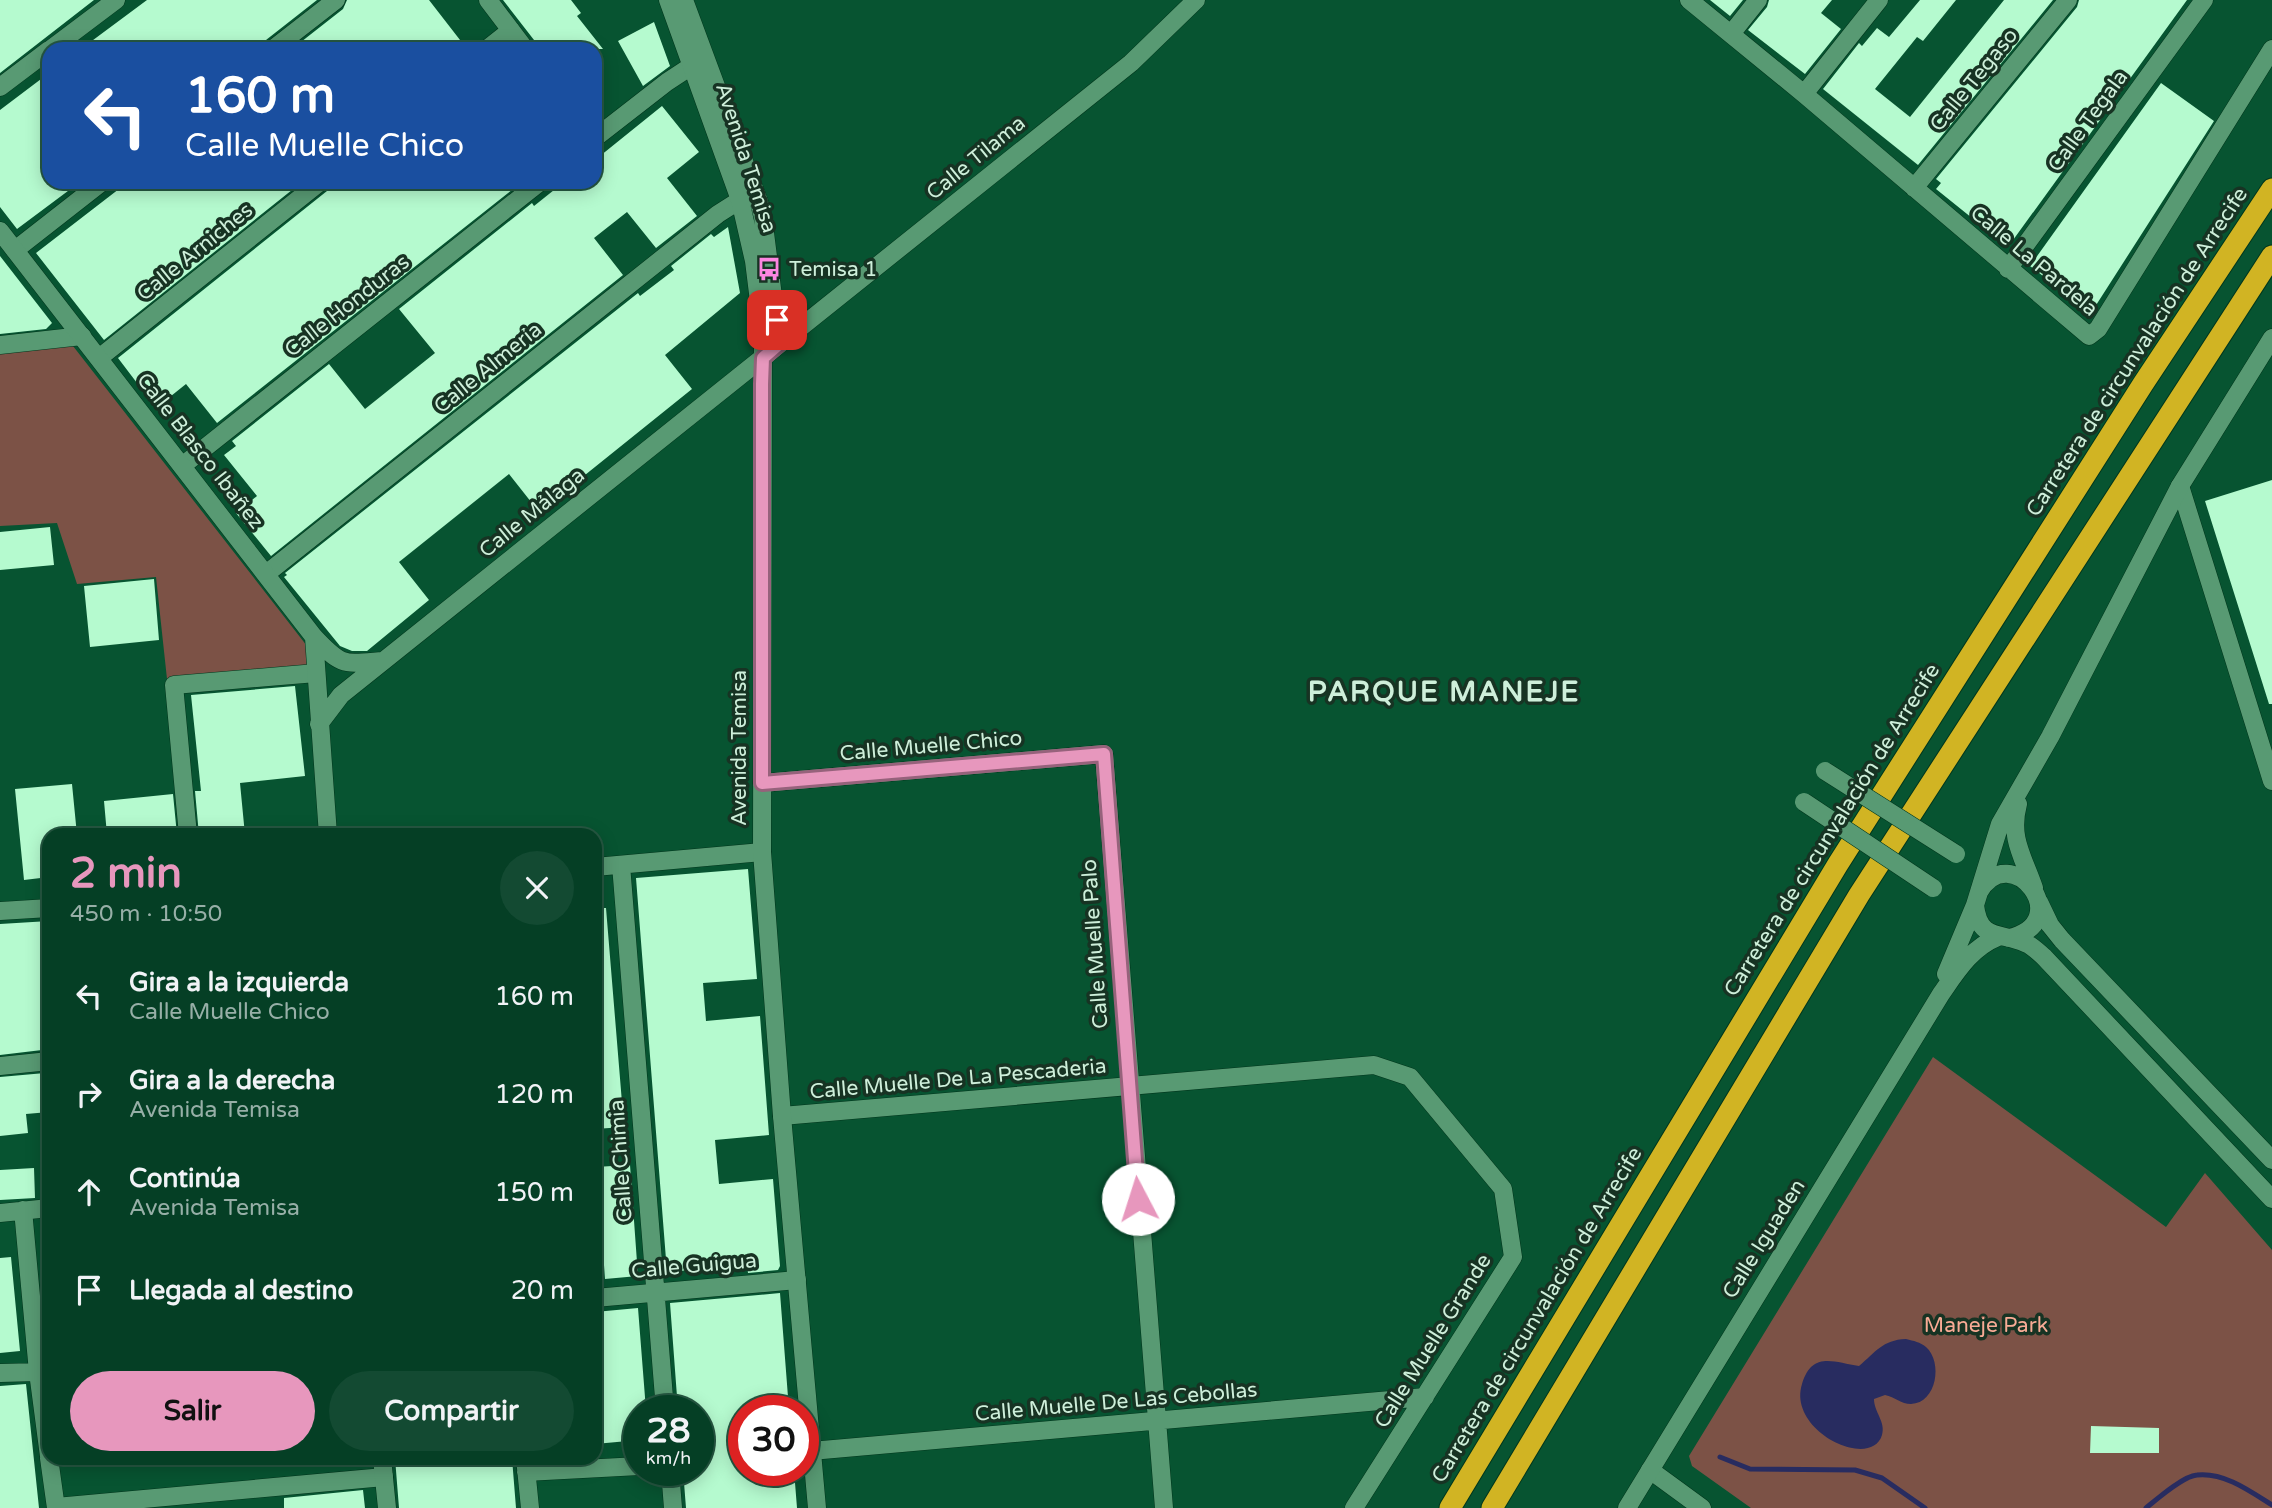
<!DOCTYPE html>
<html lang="es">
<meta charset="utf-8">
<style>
body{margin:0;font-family:"Varela Round",sans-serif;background:#134a32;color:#f1f3f6;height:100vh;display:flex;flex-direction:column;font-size:26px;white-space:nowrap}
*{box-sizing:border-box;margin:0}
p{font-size:23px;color:#97afa7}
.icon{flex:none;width:38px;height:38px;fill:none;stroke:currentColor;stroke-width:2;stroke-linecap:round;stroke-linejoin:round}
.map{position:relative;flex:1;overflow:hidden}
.details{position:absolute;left:42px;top:828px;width:560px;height:637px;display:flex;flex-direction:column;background:#053f25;border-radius:21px;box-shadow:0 4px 18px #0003,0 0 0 2px #265842}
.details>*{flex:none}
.top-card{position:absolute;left:42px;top:42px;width:560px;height:147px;border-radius:21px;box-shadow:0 4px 18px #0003,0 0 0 2px #265842;background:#1a4fa0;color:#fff;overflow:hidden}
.speed{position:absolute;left:623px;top:1395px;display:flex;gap:14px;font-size:35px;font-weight:700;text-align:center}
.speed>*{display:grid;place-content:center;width:91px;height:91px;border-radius:50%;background:#053f25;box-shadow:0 4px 18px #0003,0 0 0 2px #265842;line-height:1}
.speed small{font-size:18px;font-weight:400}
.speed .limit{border:10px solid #d22;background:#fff;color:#111}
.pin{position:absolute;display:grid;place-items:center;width:60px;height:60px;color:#fff;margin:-30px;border-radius:14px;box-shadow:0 4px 10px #0006}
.me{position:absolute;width:77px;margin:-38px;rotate:355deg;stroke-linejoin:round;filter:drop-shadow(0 0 5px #0008)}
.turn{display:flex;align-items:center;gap:24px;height:147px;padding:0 28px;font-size:32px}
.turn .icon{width:91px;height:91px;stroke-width:2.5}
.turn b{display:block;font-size:49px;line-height:60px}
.round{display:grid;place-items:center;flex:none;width:74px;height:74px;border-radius:37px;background:#134a32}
.headline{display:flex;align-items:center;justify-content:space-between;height:119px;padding:0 28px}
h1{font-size:42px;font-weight:800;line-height:52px;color:#e797bd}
.action{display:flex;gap:14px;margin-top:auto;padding:14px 28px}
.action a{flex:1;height:80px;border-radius:42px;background:#e797bd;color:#111;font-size:28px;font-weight:800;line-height:80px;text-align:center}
.action a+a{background:#134a32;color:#f1f3f6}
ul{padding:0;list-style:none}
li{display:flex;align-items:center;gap:21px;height:98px;padding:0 28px}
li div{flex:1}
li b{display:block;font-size:26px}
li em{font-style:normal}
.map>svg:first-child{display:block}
.green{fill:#7c5246}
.water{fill:#282c60}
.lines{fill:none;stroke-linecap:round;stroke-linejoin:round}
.stream{stroke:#282c60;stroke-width:5}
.building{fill:#b5facf}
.street-casing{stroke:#00361c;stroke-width:19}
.secondary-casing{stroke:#00361c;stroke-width:19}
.highway-casing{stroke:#00361c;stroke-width:23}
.street{stroke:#589a73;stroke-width:18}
.secondary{stroke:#589a73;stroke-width:18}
.highway{stroke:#d1b423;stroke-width:21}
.street-bridge-casing{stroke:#00361c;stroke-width:19;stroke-linecap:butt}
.street-bridge{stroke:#589a73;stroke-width:18}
.route-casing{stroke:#96627b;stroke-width:18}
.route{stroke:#e797bd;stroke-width:12}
.labels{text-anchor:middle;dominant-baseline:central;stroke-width:7;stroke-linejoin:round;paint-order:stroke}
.street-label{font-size:21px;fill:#ceefda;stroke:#173323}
.poi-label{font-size:21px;fill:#ceefda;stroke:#173323;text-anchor:start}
.park-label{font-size:21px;fill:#f8ab95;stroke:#173323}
.district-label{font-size:28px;font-weight:bold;letter-spacing:2px;fill:#ceefda;stroke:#173323}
</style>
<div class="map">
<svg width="2272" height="1508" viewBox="0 0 2272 1508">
<rect width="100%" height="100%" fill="#075431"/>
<!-- green -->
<path class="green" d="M73,346L307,646L309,667L167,679L156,577L77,584L57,523L0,526V353Z
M1933,1057L2166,1227L2205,1173L2272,1250V1508H1751L1692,1466L1689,1456Z"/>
<!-- water -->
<path class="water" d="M1906,1339C1914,1341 1920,1342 1926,1347C1943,1362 1937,1403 1911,1404C1901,1404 1895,1397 1885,1395L1874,1399C1874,1412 1886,1422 1882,1435C1871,1471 1787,1431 1802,1384C1812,1351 1833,1362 1859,1366C1876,1352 1882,1340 1906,1339Z"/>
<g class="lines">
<!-- stream -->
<path class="stream" d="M1720,1457L1750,1469L1855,1470L1882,1478L1925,1508
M2146,1508C2157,1499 2183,1476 2197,1475C2224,1472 2250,1491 2272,1505"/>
</g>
<!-- building -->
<path class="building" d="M0,0H94L0,73Z
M147,0H317L266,40L262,49H81Z
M347,0H429L467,49H292L343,9Z
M503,0H571L581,13L577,16L603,49H541Z
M1710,0H1743L1730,16Z
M1769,0H1832L1821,13L1841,29L1805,74L1748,30L1767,7Z
M1920,0H1956L1923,41L1917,37L1875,89L1910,117L2004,0H2053L1918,165L1823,89L1859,43L1862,46L1877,28L1889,37Z
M2079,0H2187L2008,247L1936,189L1941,183L1936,179L2077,7Z
M654,22L670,66L643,86L618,41Z
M49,73V182H80L17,229L0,207V110Z
M2161,83L2214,121L2091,313L2030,266Z
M662,106L699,152L667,178L697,216L656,248L627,212L594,238L623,275L271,556L236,513L257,496L224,455L236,446L232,441L329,364L365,409L435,353L399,309L532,203L534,206L564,182H595V160Z
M128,182H302L104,340L36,253Z
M331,182H514L517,186L217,423L186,384L156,408L118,358L327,191Z
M728,227L740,293L665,355L692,389L539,512L509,474L399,562L429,600L367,651H352L340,646L284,577L287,575L285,573L638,293L640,296L674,270L671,266L711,234L714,237Z
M0,256L52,323L46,329L0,334Z
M2272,480V704H2269L2205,501Z
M50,527L54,565L0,570V532Z
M154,579L159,640L90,647L84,586Z
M295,686L305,776L240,783L245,835H199L195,791H201L191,695Z
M72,784L77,835H49V877L24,880L15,789Z
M173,794L177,835H107L104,801Z
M748,869L757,979L703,983L706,1021L760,1016L769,1135L715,1140L719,1184L773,1179L780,1266L778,1270L748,1273L747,1265L667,1272L636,878Z
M595,908H606L624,1127L595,1129Z
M49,921V1042L42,1043V1050L0,1055V924Z
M45,1073L49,1112L26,1114L28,1133L0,1136V1077Z
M630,1165L638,1276L605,1279L602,1237H595V1167Z
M34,1168L35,1198L0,1200V1170Z
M11,1257L20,1351L0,1353V1258Z
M780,1293L789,1410H744V1470H794L797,1508H686L683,1470H698V1410H678L670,1303Z
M638,1308L646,1410H639V1440L595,1444V1312Z
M26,1384L39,1508H0V1386Z
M2091,1426L2159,1428V1453H2090Z
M395,1458H512L516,1508H399Z
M363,1490L365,1508H284V1498Z"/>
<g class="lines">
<!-- street casing -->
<g class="street-casing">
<path id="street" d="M488,0L525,49
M1689,0L1804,94L2089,336L2098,329L2272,49
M1731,34L1758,0
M51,49L116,0
M273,49L336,0
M487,49L511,30
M0,87L49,50
M1804,94L1879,0
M595,138L667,82L702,59
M1914,188L2068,0
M15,250L102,182
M2008,269L2204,0
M0,345L82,336
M99,358L320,182
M182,466L540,182
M2180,486L2272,781
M266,574L718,214L740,200
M762,783L1104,754L1164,1508
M188,835L174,685L316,673
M621,865L665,1410
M595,867L762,852
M0,911L49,908
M0,1066L49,1061
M782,1116L1374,1065L1410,1077L1503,1189L1513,1257L1354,1508
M23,1210L38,1372L49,1456
M0,1213L49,1208
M595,1298L797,1280
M0,1373L38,1372
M811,1451L1425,1397
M49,1458L56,1508
M525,1458L530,1508
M670,1470L673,1508
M1650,1470L1702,1508
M526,1472L639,1466
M56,1507L384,1477"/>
</g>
<!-- secondary casing -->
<g class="secondary-casing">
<path id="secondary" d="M668,0L740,200L754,261L763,334L762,852L782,1116L817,1508
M684,0L759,202L763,217L779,344
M0,231L314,637C342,667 343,664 383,661
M2272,338L2180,486L2050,737L2000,824L1975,905C1979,941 2000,932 2025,943C2032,945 2038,952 2044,957L2272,1199
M314,637L328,835
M319,724L341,695L1131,63L1196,0
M2018,804C2009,838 2023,856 2034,888
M1979,892C2011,837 2078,922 2009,938
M2039,902L2050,925L2062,940L2272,1160
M1946,974L1975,905
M382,1458L387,1508
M1627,1508L1941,994C1957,971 1971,948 1998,937"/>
</g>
<!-- highway casing -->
<g class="highway-casing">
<path id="highway" d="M1450,1508L1838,864L2143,384L2272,189
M1492,1508L1859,895L2272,256"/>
</g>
<!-- street -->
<use href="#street" class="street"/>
<!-- secondary -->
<use href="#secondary" class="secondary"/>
<!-- highway -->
<use href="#highway" class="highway"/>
<!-- street-bridge casing -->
<g class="street-bridge-casing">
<path id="street-bridge" d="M1825,771L1956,854
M1804,802L1933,888"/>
</g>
<!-- street-bridge -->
<use href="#street-bridge" class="street-bridge"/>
</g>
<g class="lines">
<!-- route casing -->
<g class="route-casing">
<path id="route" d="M777,320L779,344L763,358L762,384V783L1104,754L1138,1199"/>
</g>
<!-- route -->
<use href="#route" class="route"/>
</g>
<!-- icons -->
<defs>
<g id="bus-bare" transform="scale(1.89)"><path d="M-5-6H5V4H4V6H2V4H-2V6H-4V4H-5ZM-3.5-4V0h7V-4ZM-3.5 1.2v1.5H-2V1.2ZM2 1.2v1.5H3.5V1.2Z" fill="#fd86e1" stroke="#173323" stroke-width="2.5" paint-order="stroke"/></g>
</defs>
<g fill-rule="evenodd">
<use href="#bus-bare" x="769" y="269"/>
</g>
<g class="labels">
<!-- street labels -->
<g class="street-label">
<text transform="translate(1974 80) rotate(-51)">Calle Tegaso</text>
<text transform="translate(2088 121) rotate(-54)">Calle Tegala</text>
<text transform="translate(746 158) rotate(72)">Avenida Temisa</text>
<text transform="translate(976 158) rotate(-39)">Calle Tilama</text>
<text transform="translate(195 252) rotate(-39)">Calle Arniches</text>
<text transform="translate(2034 261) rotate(40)">Calle La Pardela</text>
<text transform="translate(347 306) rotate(-38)">Calle Honduras</text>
<text transform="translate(2137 352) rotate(-57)">Carretera de circunvalación de Arrecife</text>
<text transform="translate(488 368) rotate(-39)">Calle Almería</text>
<text transform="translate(200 451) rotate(52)">Calle Blasco Ibañez</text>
<text transform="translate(532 513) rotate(-39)">Calle Málaga</text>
<text transform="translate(931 746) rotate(-5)">Calle Muelle Chico</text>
<text transform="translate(739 748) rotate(-90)">Avenida Temisa</text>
<text transform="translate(1832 830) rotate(-58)">Carretera de circunvalación de Arrecife</text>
<text transform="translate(1095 944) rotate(-94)">Calle Muelle Palo</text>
<text transform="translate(958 1079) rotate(-5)">Calle Muelle De La Pescaderia</text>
<text transform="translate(621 1161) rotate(-94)">Calle Chimia</text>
<text transform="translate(1764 1239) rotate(-58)">Calle Iguaden</text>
<text transform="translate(694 1266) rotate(-5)">Calle Guigua</text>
<text transform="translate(1537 1315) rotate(-59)">Carretera de circunvalación de Arrecife</text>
<text transform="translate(1433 1341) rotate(-58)">Calle Muelle Grande</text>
<text transform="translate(1116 1402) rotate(-5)">Calle Muelle De Las Cebollas</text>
</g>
<!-- poi labels -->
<g class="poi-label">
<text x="789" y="269">Temisa 1</text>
</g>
<!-- park labels -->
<g class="park-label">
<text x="1986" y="1325">Maneje Park</text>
</g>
<!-- district labels -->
<g class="district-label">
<text x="1444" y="692">PARQUE MANEJE</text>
</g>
</g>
</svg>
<div class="speed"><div>28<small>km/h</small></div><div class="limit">30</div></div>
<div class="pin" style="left:777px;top:320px;background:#d93025"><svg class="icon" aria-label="arrive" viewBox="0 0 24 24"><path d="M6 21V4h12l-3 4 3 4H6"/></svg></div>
<svg class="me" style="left:1138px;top:1199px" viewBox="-20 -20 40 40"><circle r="19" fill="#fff"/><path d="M0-13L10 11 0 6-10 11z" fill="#e797bd"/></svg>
<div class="top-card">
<div class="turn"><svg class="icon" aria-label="left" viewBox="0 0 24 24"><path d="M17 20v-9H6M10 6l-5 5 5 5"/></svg><div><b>160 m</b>Calle Muelle Chico</div></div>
</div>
<section class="details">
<div class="headline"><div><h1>2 min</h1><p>450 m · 10:50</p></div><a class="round"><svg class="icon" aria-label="close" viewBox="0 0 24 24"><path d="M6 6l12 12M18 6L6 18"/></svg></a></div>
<ul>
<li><svg class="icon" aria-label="left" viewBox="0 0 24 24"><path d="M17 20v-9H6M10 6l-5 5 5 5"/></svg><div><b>Gira a la izquierda</b><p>Calle Muelle Chico</p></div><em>160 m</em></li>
<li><svg class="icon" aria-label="right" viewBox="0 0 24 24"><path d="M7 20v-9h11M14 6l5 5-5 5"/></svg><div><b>Gira a la derecha</b><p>Avenida Temisa</p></div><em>120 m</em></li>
<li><svg class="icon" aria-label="ahead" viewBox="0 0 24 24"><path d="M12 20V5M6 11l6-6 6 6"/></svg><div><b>Continúa</b><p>Avenida Temisa</p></div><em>150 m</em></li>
<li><svg class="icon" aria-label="arrive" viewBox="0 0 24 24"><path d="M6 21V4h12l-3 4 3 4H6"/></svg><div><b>Llegada al destino</b></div><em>20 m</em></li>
</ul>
<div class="action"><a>Salir</a><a>Compartir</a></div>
</section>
</div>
